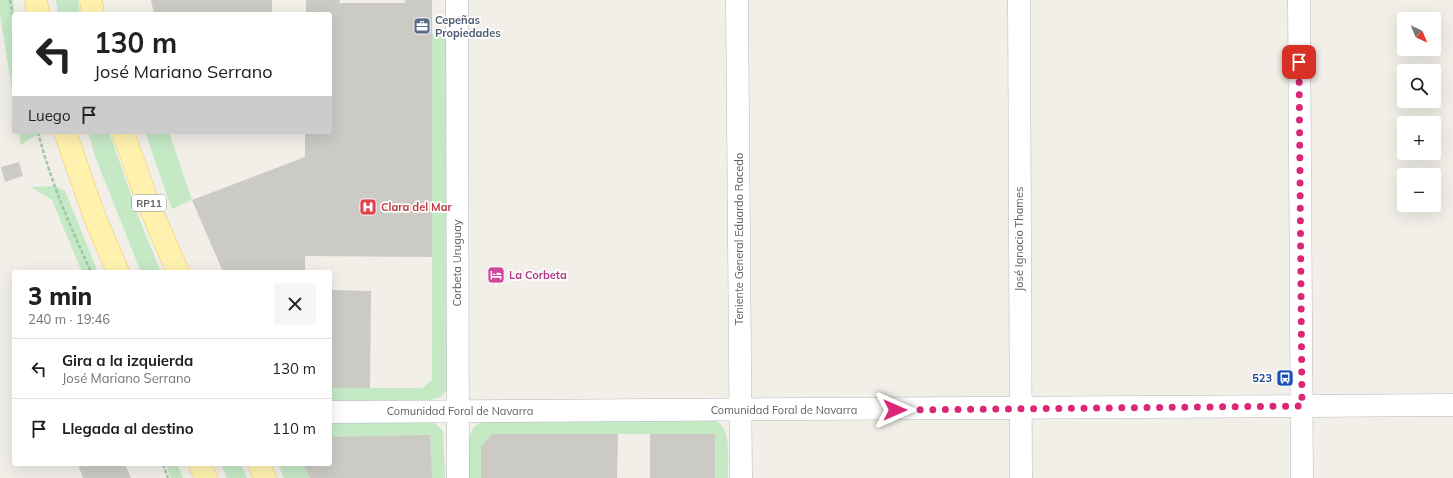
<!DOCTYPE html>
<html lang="es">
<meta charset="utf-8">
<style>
body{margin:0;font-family:Mulish,sans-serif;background:#f6f6f6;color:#202124;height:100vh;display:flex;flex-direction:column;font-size:15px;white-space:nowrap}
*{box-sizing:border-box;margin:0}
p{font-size:13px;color:#757577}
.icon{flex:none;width:22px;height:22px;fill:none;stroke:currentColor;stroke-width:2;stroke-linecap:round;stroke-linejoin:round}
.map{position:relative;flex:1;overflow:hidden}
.panel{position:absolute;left:12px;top:270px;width:320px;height:196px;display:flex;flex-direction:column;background:#fff;border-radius:4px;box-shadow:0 4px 16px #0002}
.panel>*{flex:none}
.guide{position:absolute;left:12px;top:12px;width:320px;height:122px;border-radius:4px;box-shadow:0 4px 16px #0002;background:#fff;color:#202124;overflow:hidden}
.needle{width:26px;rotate:136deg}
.tools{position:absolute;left:1397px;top:12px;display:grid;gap:8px}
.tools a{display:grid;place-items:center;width:44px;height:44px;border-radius:4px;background:#fff;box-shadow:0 4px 16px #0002;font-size:20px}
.pin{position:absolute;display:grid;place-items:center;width:34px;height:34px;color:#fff;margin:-17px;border-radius:8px;box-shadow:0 2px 6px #0006}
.me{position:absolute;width:44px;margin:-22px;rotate:90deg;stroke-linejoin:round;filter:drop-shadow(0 0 3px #0008)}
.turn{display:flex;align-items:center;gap:14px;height:84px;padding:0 16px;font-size:18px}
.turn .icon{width:52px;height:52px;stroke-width:2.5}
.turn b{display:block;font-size:28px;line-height:34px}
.then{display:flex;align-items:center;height:38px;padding:0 16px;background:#0003;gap:8px;font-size:15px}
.round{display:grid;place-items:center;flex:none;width:42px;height:42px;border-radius:4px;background:#f6f6f6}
.summary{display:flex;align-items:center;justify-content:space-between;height:68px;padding:0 16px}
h1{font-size:24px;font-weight:800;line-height:30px}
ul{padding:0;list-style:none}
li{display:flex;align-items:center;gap:12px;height:60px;padding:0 16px;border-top:1px solid #e0e0e0}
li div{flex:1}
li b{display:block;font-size:15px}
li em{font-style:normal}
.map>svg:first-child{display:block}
.green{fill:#c5e8c5}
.building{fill:#cccac5}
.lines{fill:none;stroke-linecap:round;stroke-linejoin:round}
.street-casing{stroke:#b5b8bc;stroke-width:23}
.primary-casing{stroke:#f2c960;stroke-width:23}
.path{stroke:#9cc7a9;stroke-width:2.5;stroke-dasharray:4 2;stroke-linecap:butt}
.street{stroke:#fff;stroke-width:22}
.primary{stroke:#fff2af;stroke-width:22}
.route{stroke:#db2777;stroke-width:7;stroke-dasharray:0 12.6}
.labels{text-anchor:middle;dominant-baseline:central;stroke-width:3.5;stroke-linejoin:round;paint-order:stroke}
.shield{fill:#fff;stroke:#8f9295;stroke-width:1}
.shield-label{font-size:10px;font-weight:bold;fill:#5f6368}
.service-label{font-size:11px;font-weight:bold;fill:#4e5e75;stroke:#fff;text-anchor:start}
.health-label{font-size:11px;font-weight:bold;fill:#be3a42;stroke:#fff;text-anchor:start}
.street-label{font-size:11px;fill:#5f6368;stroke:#fff}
.hotel-label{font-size:11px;font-weight:bold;fill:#b23c85;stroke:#fff;text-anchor:start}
.transit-label{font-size:11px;font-weight:bold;fill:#164399;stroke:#fff;text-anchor:end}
</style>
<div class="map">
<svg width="1453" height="478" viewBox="0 0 1453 478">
<rect width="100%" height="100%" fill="#f1efe8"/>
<!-- green -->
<path class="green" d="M0,0H13L15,14L14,102L0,15Z
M56,0H78L80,14H58Z
M432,34H449L447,390L441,397L424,402L330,401V388H422L432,380Z
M19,132H41L21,145Z
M88,132H109L142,226L161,272H141L96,159Z
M145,132H169L192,200L172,209Z
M55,186L65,191L98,272H82L52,200L31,187Z
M485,421H715C733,427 727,462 728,478H715V434H492L481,446V478H468C468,458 461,428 485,421Z
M330,422H429L436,424L443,431L445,478H432L330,437Z
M166,464H177L183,478H171Z
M221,464H241L247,478H227Z
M278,464H303L310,478H284Z"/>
<!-- building -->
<path class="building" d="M151,0H272V14H154Z
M306,0H340L339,3H405V0H432V257L305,256V272H223L192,200L305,157V132H330V14H306Z
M19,162L23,176L5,182L1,167Z
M330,290L371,291L370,388H330Z
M492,434H618L617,478H481V446Z
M650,434H715V478H650Z
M430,435L432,478H310L303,464H330V437Z
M78,464H125L131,478H83Z"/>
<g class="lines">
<!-- street casing -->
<g class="street-casing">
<path id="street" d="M457,0L458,478
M737,0L741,478
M1019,0L1021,478
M1299,0L1302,478
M330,412L1453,405"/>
</g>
<!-- primary casing -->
<g class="primary-casing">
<path id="primary" d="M36,0L38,14
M91,0L93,14
M65,132L95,218L118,272
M123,132L147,200L178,272
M200,464L206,478
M259,464L265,478"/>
</g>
<!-- path -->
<path class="path" d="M10,0L14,24
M38,132C50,180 70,226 91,272
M163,464L168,478"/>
<!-- street -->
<use href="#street" class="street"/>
<!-- primary -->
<use href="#primary" class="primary"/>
</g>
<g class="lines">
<!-- route -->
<path class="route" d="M895,410L1302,406L1299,62"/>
</g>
<!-- icons -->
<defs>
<g id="office-square" transform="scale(0.9)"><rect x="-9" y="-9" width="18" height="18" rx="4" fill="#5c6f8a" stroke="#fff"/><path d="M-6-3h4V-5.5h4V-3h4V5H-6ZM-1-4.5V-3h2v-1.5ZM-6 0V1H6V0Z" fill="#fff"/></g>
<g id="hospital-square" transform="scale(0.9)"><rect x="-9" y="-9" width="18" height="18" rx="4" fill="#e0444e" stroke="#fff"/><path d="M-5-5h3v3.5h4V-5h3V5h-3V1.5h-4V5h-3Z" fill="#fff"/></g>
<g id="hotel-square" transform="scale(0.9)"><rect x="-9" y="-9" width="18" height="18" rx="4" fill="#d1479c" stroke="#fff"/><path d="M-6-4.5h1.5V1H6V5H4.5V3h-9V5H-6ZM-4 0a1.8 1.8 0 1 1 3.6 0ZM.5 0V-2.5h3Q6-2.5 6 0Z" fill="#fff"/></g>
<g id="bus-square" transform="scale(0.9)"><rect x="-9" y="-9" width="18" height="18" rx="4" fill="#1a4fb4" stroke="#fff"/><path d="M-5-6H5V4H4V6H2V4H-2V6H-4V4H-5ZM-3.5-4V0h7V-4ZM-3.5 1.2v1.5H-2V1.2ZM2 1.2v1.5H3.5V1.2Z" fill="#fff"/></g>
</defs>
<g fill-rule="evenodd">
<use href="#office-square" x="422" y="26"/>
<use href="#hospital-square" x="368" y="207"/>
<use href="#hotel-square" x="496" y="275"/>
<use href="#bus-square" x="1285" y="378"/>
</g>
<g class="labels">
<!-- shield labels -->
<rect class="shield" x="132" y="195" width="34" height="16" rx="3"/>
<g class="shield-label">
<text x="149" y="203">RP11</text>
</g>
<!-- service labels -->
<g class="service-label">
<text x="435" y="20">Cepeñas<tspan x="435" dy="13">Propiedades</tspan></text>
</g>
<!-- health labels -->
<g class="health-label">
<text x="381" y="207">Clara del Mar</text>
</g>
<!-- street labels -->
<g class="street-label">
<text transform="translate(739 239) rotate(-90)">Teniente General Eduardo Racedo</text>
<text transform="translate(1019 239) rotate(-90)">José Ignacio Thames</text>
<text transform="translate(457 263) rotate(-90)">Corbeta Uruguay</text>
<text x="784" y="410">Comunidad Foral de Navarra</text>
<text x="460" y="411">Comunidad Foral de Navarra</text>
</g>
<!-- hotel labels -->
<g class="hotel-label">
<text x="509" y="275">La Corbeta</text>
</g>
<!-- transit labels -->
<g class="transit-label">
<text x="1272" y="378">523</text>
</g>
</g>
</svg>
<div class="tools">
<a><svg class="needle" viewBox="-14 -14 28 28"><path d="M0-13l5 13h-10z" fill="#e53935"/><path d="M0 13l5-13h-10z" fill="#757577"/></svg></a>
<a><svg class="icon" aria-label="search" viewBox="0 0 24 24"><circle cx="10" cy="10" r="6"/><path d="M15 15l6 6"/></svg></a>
<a>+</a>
<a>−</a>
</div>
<div class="pin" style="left:1299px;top:62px;background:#d93025"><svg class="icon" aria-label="arrive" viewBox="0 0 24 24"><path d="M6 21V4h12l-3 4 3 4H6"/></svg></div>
<svg class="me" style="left:895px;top:410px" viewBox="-20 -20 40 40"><path d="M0-17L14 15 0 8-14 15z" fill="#db2777" stroke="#fff" stroke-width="4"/></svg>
<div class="guide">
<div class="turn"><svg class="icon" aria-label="left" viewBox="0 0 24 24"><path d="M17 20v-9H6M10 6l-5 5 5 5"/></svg><div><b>130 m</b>José Mariano Serrano</div></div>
<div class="then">Luego<svg class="icon" aria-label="arrive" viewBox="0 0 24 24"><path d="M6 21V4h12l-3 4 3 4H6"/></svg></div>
</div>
<section class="panel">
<div class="summary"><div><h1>3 min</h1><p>240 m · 19:46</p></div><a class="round"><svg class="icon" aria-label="close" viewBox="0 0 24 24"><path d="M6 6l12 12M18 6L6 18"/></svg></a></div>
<ul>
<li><svg class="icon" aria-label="left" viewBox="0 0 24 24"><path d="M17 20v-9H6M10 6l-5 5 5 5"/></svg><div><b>Gira a la izquierda</b><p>José Mariano Serrano</p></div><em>130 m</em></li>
<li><svg class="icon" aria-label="arrive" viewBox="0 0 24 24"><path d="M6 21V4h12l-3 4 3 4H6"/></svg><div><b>Llegada al destino</b></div><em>110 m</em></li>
</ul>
</section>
</div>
